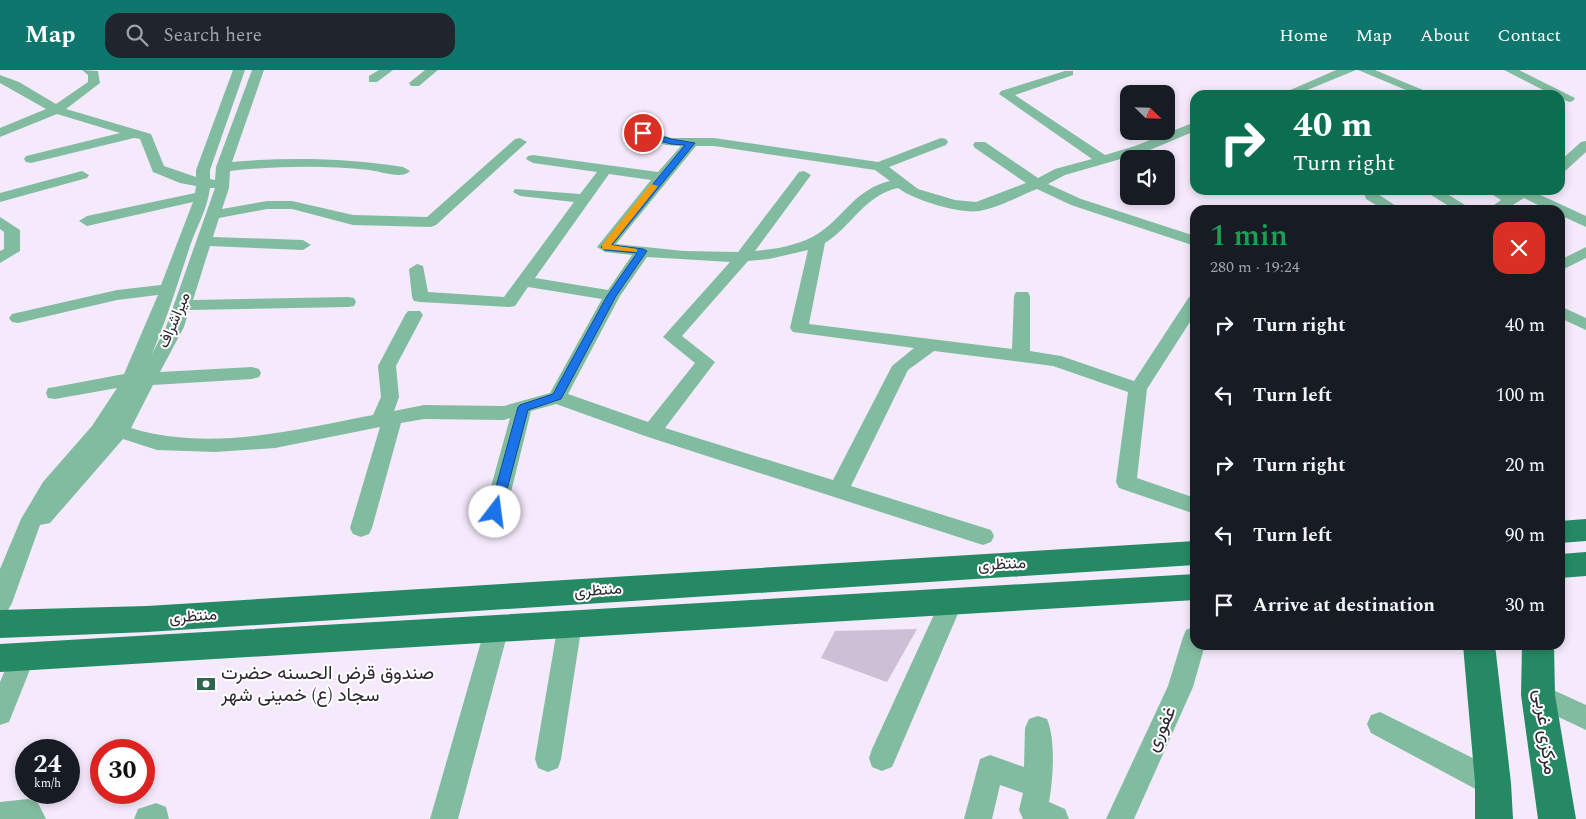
<!DOCTYPE html>
<meta charset="utf-8">
<style>
body{margin:0;font-family:Spectral,Vazirmatn,serif;background:#20242c;color:#f1f3f6;height:100vh;display:flex;flex-direction:column;font-size:19px;white-space:nowrap}
*{box-sizing:border-box;margin:0}
p{font-size:16px;color:#9ea1a6}
.icon{flex:none;width:28px;height:28px;fill:none;stroke:currentColor;stroke-width:2;stroke-linecap:round;stroke-linejoin:round}
.map{position:relative;flex:1;overflow:hidden}
.drawer{position:absolute;left:1190px;top:135px;width:375px;height:445px;display:flex;flex-direction:column;background:#171b24;border-radius:15px;box-shadow:0 2px 8px #0003}
.drawer>*{flex:none}
.hud{position:absolute;left:1190px;top:20px;width:375px;height:105px;border-radius:15px;box-shadow:0 2px 8px #0003;background:#0b6e4f;color:#fff;overflow:hidden}
.needle{width:32px;rotate:113deg}
.buttons{position:absolute;left:1120px;top:15px;display:grid;gap:10px}
.buttons a{display:grid;place-items:center;width:55px;height:55px;border-radius:10px;background:#171b24;box-shadow:0 2px 8px #0003;font-size:25px}
.speed{position:absolute;left:15px;top:669px;display:flex;gap:10px;font-size:25px;font-weight:700;text-align:center}
.speed>*{display:grid;place-content:center;width:65px;height:65px;border-radius:50%;background:#171b24;box-shadow:0 2px 8px #0003;line-height:1}
.speed small{font-size:12px;font-weight:400}
.speed .limit{border:8px solid #d22;background:#fff;color:#111}
.pin{position:absolute;display:grid;place-items:center;width:42px;height:42px;color:#fff;margin:-21px;border:2px solid #fff;border-radius:50%;box-shadow:0 1px 5px #0007}
.me{position:absolute;width:55px;margin:-28px;rotate:15deg;stroke-linejoin:round;filter:drop-shadow(0 0 4px #0008)}
.turn{display:flex;align-items:center;gap:18px;height:105px;padding:0 20px;font-size:22px}
.turn .icon{width:65px;height:65px;stroke-width:2.5}
.turn b{display:block;font-size:35px;line-height:42px}
.round{display:grid;place-items:center;flex:none;width:52px;height:52px;border-radius:15px;background:#20242c}
.summary{display:flex;align-items:center;justify-content:space-between;height:85px;padding:0 20px}
h1{font-size:30px;font-weight:600;line-height:38px;color:#1e9e55}
ul{padding:0;list-style:none}
li{display:flex;align-items:center;gap:15px;height:70px;padding:0 20px}
li div{flex:1}
li b{display:block;font-size:19px}
li em{font-style:normal}
header{display:flex;align-items:center;gap:30px;box-sizing:border-box;height:70px;padding:0 25px;background:#0f766e;color:#fff}
header strong{font-size:24px}
nav{display:flex;gap:28px;margin-inline-start:auto;font-size:18px}
.search{width:350px;height:45px;background:#20242c;display:flex;align-items:center;gap:12px;box-sizing:border-box;padding:0 18px;border-radius:15px;color:#9ea1a6;font-size:19px}
.map>svg:first-child{display:block}
.building{fill:#cdbfd6}
.lines{fill:none;stroke-linecap:round;stroke-linejoin:round}
.minor{fill:#82bca0;fill-rule:evenodd}
.major{fill:#258a64;fill-rule:evenodd}
.route{fill:#1a73e8;stroke:#114b97}
.slow{fill:#f59e0b}
.labels{text-anchor:middle;dominant-baseline:central;stroke-width:4;stroke-linejoin:round;paint-order:stroke}
.street-label{font-size:16px;fill:#2d2831;stroke:#fff}
.near-poi-label{font-size:19px;fill:#2d2831;stroke:#fff;text-anchor:start}
.near-street-label{font-size:19px;fill:#2d2831;stroke:#fff}
</style>
<header>
<strong>Map</strong>
<div class="search"><svg class="icon" aria-label="search" viewBox="0 0 24 24"><circle cx="10" cy="10" r="6"/><path d="M15 15l6 6"/></svg>Search here</div>
<nav><a>Home</a><a>Map</a><a>About</a><a>Contact</a></nav>
</header>
<div class="map">
<svg width="1586" height="749" viewBox="0 0 1586 749">
<rect width="100%" height="100%" fill="#f5e9fc"/>
<!-- building -->
<path class="building" d="M917,559L887,612L821,588L835,561Z"/>
<g class="lines">
<!-- minor -->
<path class="minor" d="M82,0L98,1L100,13L66,39L151,64L164,96L196,107V100L233,0H245L210,100V109L215,110L216,97L252,0H264L232,92C289,87 346,88 403,97L410,101C403,110 379,101 369,100C323,95 276,96 230,101L229,118L222,139L267,131H292L353,145L427,147L515,69L520,68L527,72L436,155L431,157L353,155L292,139H267L219,148L213,167L303,170L311,175L303,180L210,176L193,230L348,227L354,228L356,232L354,236L348,237L189,240L184,257L160,302L252,297L259,299L261,303L259,307L252,309L153,315L131,358C209,382 295,360 373,345L381,327L378,296L405,245L408,241H420L423,245L396,296L399,327L394,341L424,335L504,336L550,323L602,229L528,217L515,236L509,237L420,232L414,231L412,227L409,199L417,194L423,196L428,222L504,227L574,132L520,126L513,122L515,119L580,124L597,102L533,93L526,89L528,86L533,85L658,102L681,76L666,75L624,62L622,59L624,56L629,55L672,68H714L878,92L941,68L946,69L948,72L946,75L889,97L918,119L955,130L976,132L1026,113L975,78L973,75L975,72H985L1038,108L1055,99L1092,89L999,24L1001,21L1065,1H1073V5L1015,25L1105,85L1135,76L1195,52V61L1145,82L1065,105L1048,114L1081,129L1195,166V176L1071,135L1037,119C1019,126 998,138 979,141C959,144 914,130 898,118C865,125 852,156 825,173L809,254L1012,279L1014,226L1016,222H1028L1030,226V281L1061,286L1134,311L1189,227L1195,226V244L1147,319L1137,408L1195,428V444L1119,418L1116,412L1128,322L1053,296L934,281L908,300L851,416L991,460L994,466L991,472L983,475L645,366L556,334L531,341L506,442L503,448L495,450L487,448L484,442L510,348L504,350L424,349L401,353L372,458L369,464L361,467L353,464L350,458L380,357L275,378L215,382L157,380L123,369L50,453L40,455L12,533L8,540L0,543V499L21,449L43,412L92,356L117,318L55,329L48,328L46,323L48,318L55,317L124,304L158,225L117,230L18,253L12,252L9,248L12,244L117,220L161,215L193,132L87,156L79,151L87,146L195,123L196,116L180,113L153,102L140,69L134,68L31,93L26,92L24,89L26,86L120,63L57,44L0,67V58L46,39L0,13V5L19,12L56,34L88,12V5ZM696,76H714L875,100L890,111C854,120 846,145 819,163C801,175 777,179 755,181L811,105L804,101L799,102L738,182L684,181L616,174ZM609,104L651,110L597,177L605,182L632,185L608,220L535,208ZM210,118H215L166,257L152,284C167,248 178,213 190,176C197,155 207,141 210,118ZM808,180L790,258L793,262L914,278L892,296L833,410L665,358L715,292L682,266L748,191L769,189ZM647,187L730,192L663,267L695,293L648,352L568,324L620,226Z
M379,0H393L377,12H369V6Z
M425,0H438L419,16H411L409,13Z
M1336,0H1356L1295,25H1279Z
M1358,0H1375L1435,25H1418Z
M1504,0H1519L1575,28L1573,31L1569,32L1560,28V25H1553Z
M1586,71V82L1565,101L1560,102V91L1581,72Z
M82,101L89,105L87,108L0,132V123Z
M1363,120H1377L1378,124L1402,140H1384L1366,129Z
M1423,120H1441L1473,140H1455Z
M1485,120H1503L1511,124L1518,120H1535L1534,122L1586,146V157L1560,145V140H1548L1524,128L1505,140H1487L1501,130Z
M0,147L20,160V181L0,193V181L4,179V162L0,159Z
M1586,177V188L1560,201V190Z
M1560,236L1586,248V260L1560,248Z
M951,522L959,525L963,532L892,697L882,701L872,697L869,688L872,679L943,525Z
M570,544L578,547L582,554L561,689L558,698L548,702L538,698L535,689L558,554L562,547Z
M497,548L506,551L509,558L458,749H430L485,558L488,551Z
M1195,556V575H1205L1193,617L1134,749H1106L1168,616L1183,567L1186,560Z
M23,576L32,579L35,587L9,652L0,655V612L14,579Z
M1538,613L1586,635V660L1529,633L1525,625L1529,617Z
M1380,642L1503,703L1507,713L1503,723L1493,727L1483,723L1371,663L1367,654L1371,645Z
M1038,646L1047,649C1056,670 1053,710 1049,732L1065,739L1069,749H1023L1019,740L1023,723L1000,715L992,749H964L980,689L990,685L1024,697L1025,658L1029,649Z
M28,729L38,733L46,749H0V732Z
M156,733L166,737L169,749H134L138,739Z"/>
<!-- major -->
<path class="major" d="M1586,449V471L1560,473V451Z
M1195,471V495L147,562L0,568V540L147,536Z
M1586,482V506L1560,508V484Z
M1195,504V530L0,602V574Z
M1463,575H1495L1511,713L1513,749H1475V713Z
M1522,575H1554L1555,625L1576,749H1538L1521,625Z"/>
</g>
<!-- route -->
<path class="route" d="M643,61L671,69L695,73L612,175L643,179L647,181L616,226L561,329L528,340L501,442L499,446H490L489,442L518,337L520,335L553,324L607,226L637,183L605,180L601,177L685,75L671,74L640,65V62Z"/>
<!-- slow -->
<path class="slow" d="M651,114L658,116L611,175L637,179V182L602,179V175Z"/>
<!-- icons -->
<defs>
<g id="bank-bare" transform="scale(1.5)"><path d="M-6-4H6V4H-6ZM0-2.3a2.3 2.3 0 1 0 0 4.6a2.3 2.3 0 1 0 0-4.6Z" fill="#2d654d" stroke="#fff" stroke-width="2.5" paint-order="stroke"/></g>
</defs>
<g fill-rule="evenodd">
<use href="#bank-bare" x="206" y="614"/>
</g>
<g class="labels">
<!-- street labels -->
<g class="street-label">
<text transform="translate(174 250) rotate(-67)">میراشراف</text>
<text transform="translate(1002 494) rotate(-3)">منتظری</text>
<text transform="translate(598 520) rotate(-4)">منتظری</text>
<text transform="translate(193 546) rotate(-4)">منتظری</text>
</g>
<!-- near-poi labels -->
<g class="near-poi-label">
<text x="221" y="603">صندوق قرض الحسنه حضرت<tspan x="221" dy="22">سجاد (ع) خمینی شهر</tspan></text>
</g>
<!-- near-street labels -->
<g class="near-street-label">
<text transform="translate(1161 659) rotate(-65)">غفوری</text>
<text transform="translate(1545 662) rotate(83)">مرکزی غربی</text>
</g>
</g>
</svg>
<div class="buttons">
<a><svg class="needle" viewBox="-14 -14 28 28"><path d="M0-13l5 13h-10z" fill="#e53935"/><path d="M0 13l5-13h-10z" fill="#9ea1a6"/></svg></a>
<a><svg class="icon" aria-label="sound" viewBox="0 0 24 24"><path d="M4 9h4l5-4v14l-5-4H4zM17 9q2 3 0 6"/></svg></a>
</div>
<div class="speed"><div>24<small>km/h</small></div><div class="limit">30</div></div>
<div class="pin" style="left:643px;top:63px;background:#d93025"><svg class="icon" aria-label="arrive" viewBox="0 0 24 24"><path d="M6 21V4h12l-3 4 3 4H6"/></svg></div>
<svg class="me" style="left:495px;top:442px" viewBox="-20 -20 40 40"><circle r="19" fill="#fff"/><path d="M0-13L10 11 0 6-10 11z" fill="#1a73e8"/></svg>
<div class="hud">
<div class="turn"><svg class="icon" aria-label="right" viewBox="0 0 24 24"><path d="M7 20v-9h11M14 6l5 5-5 5"/></svg><div><b>40 m</b>Turn right</div></div>
</div>
<section class="drawer">
<div class="summary"><div><h1>1 min</h1><p>280 m · 19:24</p></div><a class="round" style="background:#d93025;color:#fff"><svg class="icon" aria-label="close" viewBox="0 0 24 24"><path d="M6 6l12 12M18 6L6 18"/></svg></a></div>
<ul>
<li><svg class="icon" aria-label="right" viewBox="0 0 24 24"><path d="M7 20v-9h11M14 6l5 5-5 5"/></svg><div><b>Turn right</b></div><em>40 m</em></li>
<li><svg class="icon" aria-label="left" viewBox="0 0 24 24"><path d="M17 20v-9H6M10 6l-5 5 5 5"/></svg><div><b>Turn left</b></div><em>100 m</em></li>
<li><svg class="icon" aria-label="right" viewBox="0 0 24 24"><path d="M7 20v-9h11M14 6l5 5-5 5"/></svg><div><b>Turn right</b></div><em>20 m</em></li>
<li><svg class="icon" aria-label="left" viewBox="0 0 24 24"><path d="M17 20v-9H6M10 6l-5 5 5 5"/></svg><div><b>Turn left</b></div><em>90 m</em></li>
<li><svg class="icon" aria-label="arrive" viewBox="0 0 24 24"><path d="M6 21V4h12l-3 4 3 4H6"/></svg><div><b>Arrive at destination</b></div><em>30 m</em></li>
</ul>
</section>
</div>
